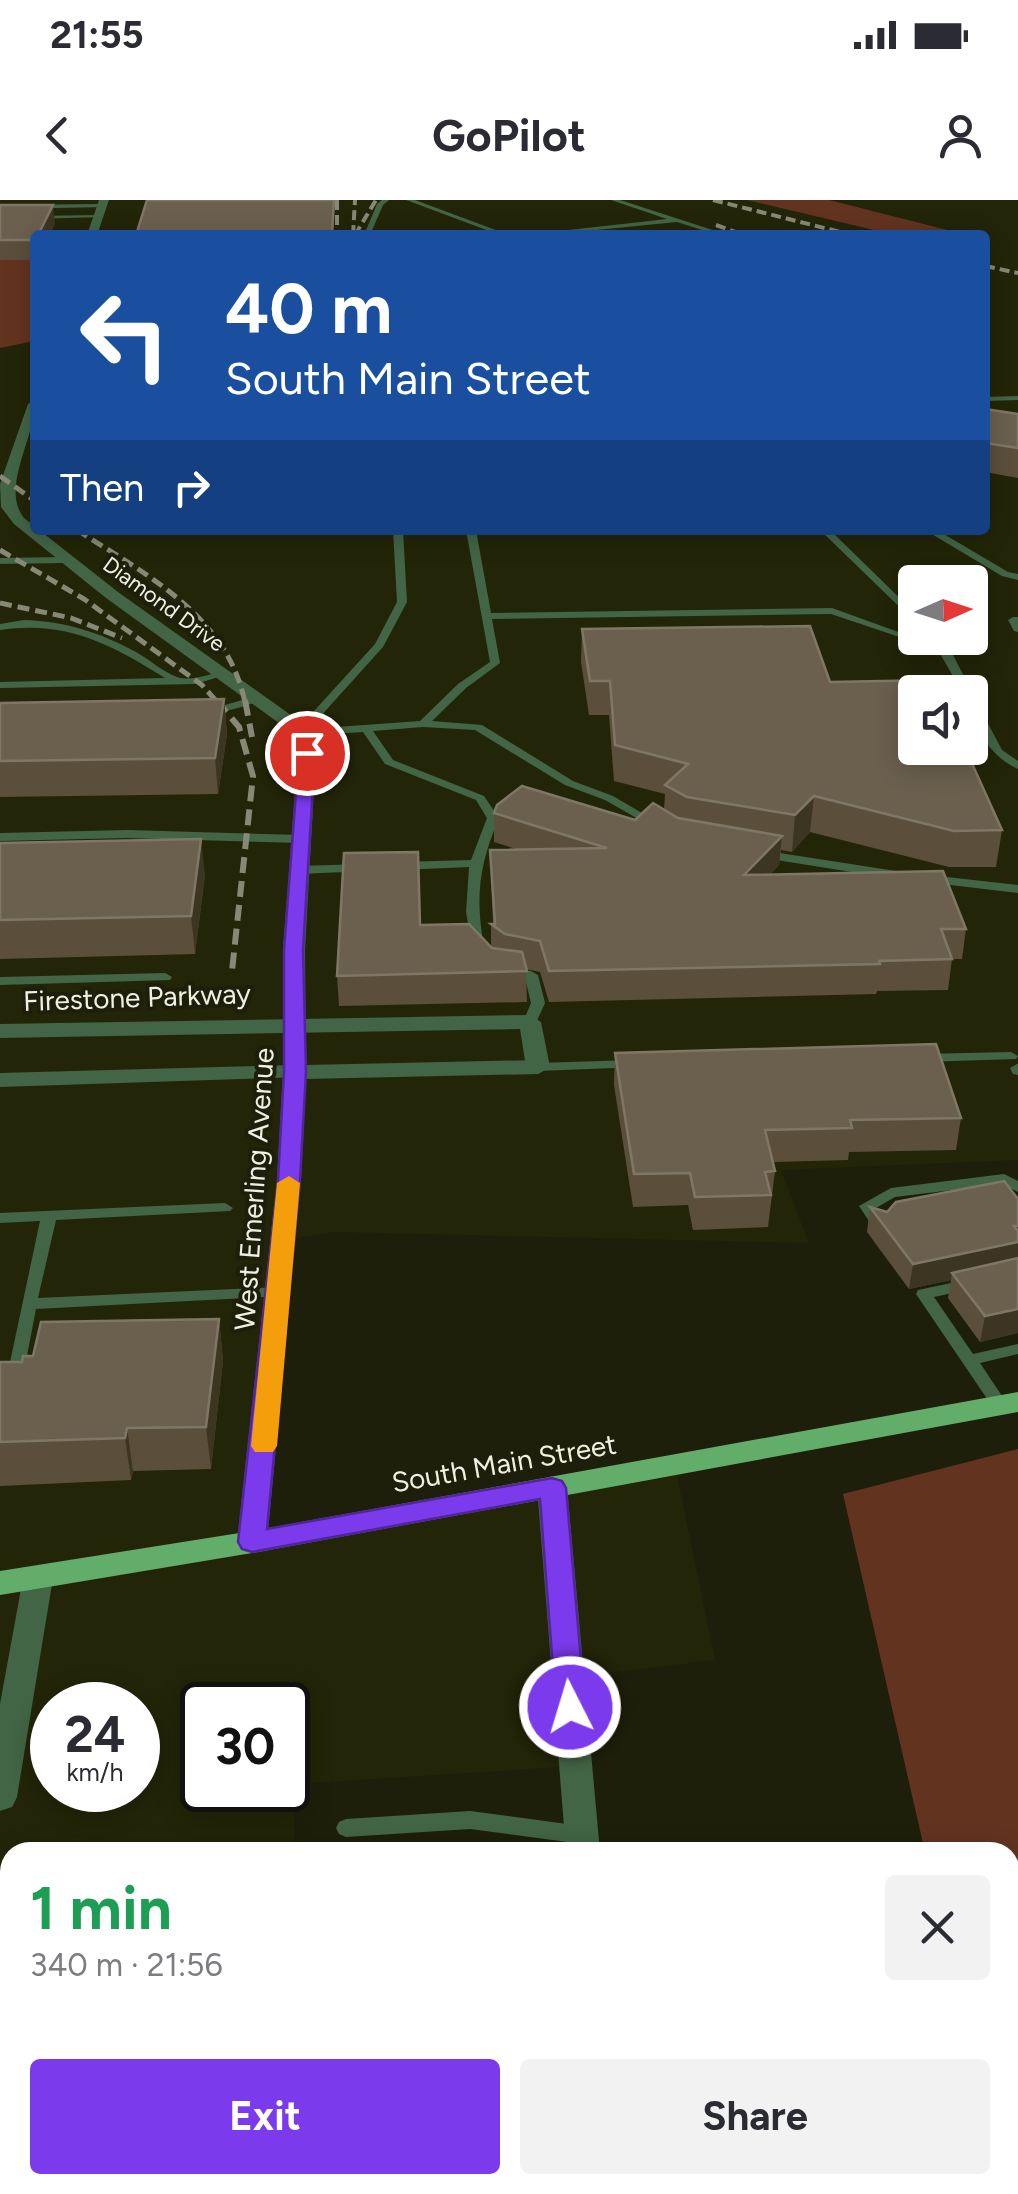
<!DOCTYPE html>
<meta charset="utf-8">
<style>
body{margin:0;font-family:Figtree,sans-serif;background:#f2f2f3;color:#2b2b33;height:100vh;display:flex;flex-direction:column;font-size:38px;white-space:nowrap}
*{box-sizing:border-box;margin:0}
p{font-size:32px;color:#7c7c81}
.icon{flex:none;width:55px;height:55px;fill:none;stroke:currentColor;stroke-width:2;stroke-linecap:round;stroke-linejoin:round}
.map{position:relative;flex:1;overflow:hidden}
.details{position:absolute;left:0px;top:1642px;width:1020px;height:352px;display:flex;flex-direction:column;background:#fff;border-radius:30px 30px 0 0;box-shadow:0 5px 25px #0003}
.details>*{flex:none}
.guide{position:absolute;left:30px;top:30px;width:960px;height:305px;border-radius:10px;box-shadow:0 5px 25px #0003;background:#1a4fa0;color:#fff;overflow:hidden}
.needle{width:65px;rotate:87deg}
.buttons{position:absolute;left:898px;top:365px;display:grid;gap:20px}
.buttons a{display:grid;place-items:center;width:90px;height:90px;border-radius:10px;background:#fff;box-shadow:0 5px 25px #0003;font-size:50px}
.speed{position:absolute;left:30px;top:1482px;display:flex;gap:20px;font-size:50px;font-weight:700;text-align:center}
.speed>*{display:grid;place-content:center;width:130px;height:130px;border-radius:50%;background:#fff;box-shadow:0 5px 25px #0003;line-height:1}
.speed small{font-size:25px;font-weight:400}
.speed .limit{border:5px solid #111;border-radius:15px;background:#fff;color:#111}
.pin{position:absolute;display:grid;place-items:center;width:85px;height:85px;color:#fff;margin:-42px;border:5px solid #fff;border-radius:50%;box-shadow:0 2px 10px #0007}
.me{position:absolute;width:110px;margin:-55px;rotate:355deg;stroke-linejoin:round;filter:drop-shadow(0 0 8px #0008)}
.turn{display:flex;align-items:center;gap:35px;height:210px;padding:0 30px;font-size:45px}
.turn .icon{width:130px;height:130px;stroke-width:2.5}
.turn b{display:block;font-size:70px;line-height:85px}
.then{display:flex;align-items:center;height:95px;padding:0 30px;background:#0003;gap:20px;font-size:38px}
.round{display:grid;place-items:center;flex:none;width:105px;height:105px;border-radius:10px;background:#f2f2f3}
.headline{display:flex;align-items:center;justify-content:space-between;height:170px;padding:0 30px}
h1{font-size:60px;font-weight:700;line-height:75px;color:#1e9e55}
.button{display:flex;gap:20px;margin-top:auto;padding:20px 30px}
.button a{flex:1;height:115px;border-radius:10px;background:#7c3aed;color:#fff;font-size:40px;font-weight:700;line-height:115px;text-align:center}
.button a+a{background:#f2f2f3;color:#2b2b33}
.status{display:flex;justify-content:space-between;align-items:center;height:70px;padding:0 50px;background:#fff;direction:ltr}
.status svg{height:28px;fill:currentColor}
header{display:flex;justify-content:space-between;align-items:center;height:130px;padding:0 30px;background:#fff;font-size:45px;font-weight:700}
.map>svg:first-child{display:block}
.built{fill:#232508;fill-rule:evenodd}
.green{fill:#623420}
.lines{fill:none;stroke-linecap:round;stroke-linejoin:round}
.service{fill:#426545;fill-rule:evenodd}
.minor{fill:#426545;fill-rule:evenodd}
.tertiary{fill:#426545;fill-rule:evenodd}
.primary{fill:#62ad6a;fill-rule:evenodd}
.rail-far2{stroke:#878977;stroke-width:4;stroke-dasharray:10 5;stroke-linecap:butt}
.rail-far1{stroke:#878977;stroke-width:5;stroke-dasharray:12 6;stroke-linecap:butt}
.rail{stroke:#878977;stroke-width:6;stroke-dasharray:16 8;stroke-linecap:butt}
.wall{fill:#5b4f3c}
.shaded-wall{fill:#3c3521}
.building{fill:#6b604e;stroke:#7f7765;stroke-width:2.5}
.route{fill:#7c3aed;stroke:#51269a;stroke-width:2.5}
.slow{fill:#f59e0b}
.labels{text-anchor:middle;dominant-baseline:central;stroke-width:8;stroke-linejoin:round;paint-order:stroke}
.far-street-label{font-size:22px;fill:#eef0e2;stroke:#1e1f0a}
.street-label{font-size:28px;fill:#eef0e2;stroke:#1e1f0a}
</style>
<div class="status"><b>21:55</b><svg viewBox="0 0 49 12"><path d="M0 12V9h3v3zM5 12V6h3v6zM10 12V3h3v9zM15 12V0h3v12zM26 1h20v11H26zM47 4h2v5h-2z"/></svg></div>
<header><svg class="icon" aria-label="back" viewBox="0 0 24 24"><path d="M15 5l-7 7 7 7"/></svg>GoPilot<svg class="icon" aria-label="person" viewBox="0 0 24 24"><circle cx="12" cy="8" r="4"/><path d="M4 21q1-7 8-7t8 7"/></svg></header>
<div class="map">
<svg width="1018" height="1994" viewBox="0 0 1018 1994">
<rect width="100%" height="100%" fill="#1e1f0a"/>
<!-- built -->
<path class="built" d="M0,0H1018V960L781,970L809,1043L333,1032L284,1040L252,1342L675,1265L715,1460L568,1478L576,1566L294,1584V1652H10V1785L0,1786ZM35,35H985V330H35ZM915,382H970V438H915ZM915,492H970V548H915ZM52,1505H138V1590H52ZM202,1505H288V1590H202Z"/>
<!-- green -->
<path class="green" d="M747,0H829L967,35H895Z
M0,60H35V137L29,142L0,148Z
M1018,1249V1994H1003L1000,1985H1010V1652H925L843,1294Z"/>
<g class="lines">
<!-- service -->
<path class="service" d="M382,0H389L383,5L370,35H364L377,4Z
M406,0H415L509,35H500Z
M611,0H620L728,35H718L677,22L546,35H524L667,19Z
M103,4L105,7L4,9L0,12L1,5Z
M34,16L99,15L102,17L32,19Z
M1018,196V200L985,201V197Z
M393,330H403L407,402L383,447L309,529L420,521L458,484L490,462L466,330H476L491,413L832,408L915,438L936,443L944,442L950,449L972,492L970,494L962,492L938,450L831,414L492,419L500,463L466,488L432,521L482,525L573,581L613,596L664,626L658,630L654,628L605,600L565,585L475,530L423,527L373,531L393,560L484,596L499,618C479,665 475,697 484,747L478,751L473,750L466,712L469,667L401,670L395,666L401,662L471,660L487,618L476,600L385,564L363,532L299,536L294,533L375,444L397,402Z
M820,330H830L915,413V422Z
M925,330H937L1008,372L1018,374V380L1002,376Z
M0,358L65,357L70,360L65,363L0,364Z
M1013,417H1018V432L1014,431L1008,420Z
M24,420C65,421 101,433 136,452C150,460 163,472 177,477C191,482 209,474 223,471L228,474L196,484L0,488V482L165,478C111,444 66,420 0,430V424Z
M256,496L261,499L260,501C240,507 220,516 201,508L206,505H225Z
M970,496L975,499L1002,550L1018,561V569C991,557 970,526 970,496Z
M127,630L301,635L307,639L301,643L127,638L0,641V633Z
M761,650L896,671L902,675L896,679L757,657V651Z
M363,664L369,668L367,671L299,674L293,670L299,666Z
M929,675L1018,685V693L925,682L923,679Z
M508,769L531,771L538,775L545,803L535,825L530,826L523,822L531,803L525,778L503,776L501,773L503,770Z
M165,773L172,777L170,780L0,785V777Z
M1011,852L1018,856L1016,859L922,862L915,858L922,854Z
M634,860L641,864L639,867L538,871L531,867L538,863Z
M1017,864H1018V875L1013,874L1010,868Z
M1004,974L1018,981V992L1002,984L895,997L876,1008L888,1027L880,1032L875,1030L859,1006L891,988Z
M225,1003L233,1008L230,1011L56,1020L38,1098L279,1087L287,1092L285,1096L36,1109L21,1187L19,1191L0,1193V1181H6L40,1021L0,1023V1013Z
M970,1079L976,1080L978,1084L976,1088L934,1097L973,1154L1018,1144V1154L980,1163L1008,1205L1006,1209H994L916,1094L918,1090Z
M470,1611L582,1626L589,1629L592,1635L589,1641L582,1644L470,1629L346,1637L339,1634L336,1628L339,1622L346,1619Z"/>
<!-- minor -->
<path class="minor" d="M99,0H109L97,35H87Z
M35,200C35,241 0,287 24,318L118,392L295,518L313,541L316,553L305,750L306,865L538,860L550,867L538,874L306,879L301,979L267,1342L263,1350L252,1353L241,1350L237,1342L277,979L283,872V750L298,553L295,542L283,526L106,398L14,324L1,307L0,284L28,204Z
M552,1276L562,1280L567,1287L600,1652H566L537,1287L542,1280Z
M38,1366L49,1370L53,1378L17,1597L12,1607L0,1611V1504L23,1378L27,1370Z
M591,1985H631L632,1994H592Z"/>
<!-- tertiary -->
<path class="tertiary" d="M530,815L541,822L550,867L538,874L526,867L520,829L0,838V824Z
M295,865L303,867L307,872L303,877L0,887V873Z"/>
<!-- primary -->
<path class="primary" d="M1018,1192V1212L252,1353L0,1395V1371L252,1331Z"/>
<!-- rail-far2 -->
<path class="rail-far2" d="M337,0V35
M713,0L852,35
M716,25L744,35
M353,35L355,0
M355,35L376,0
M985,66L1018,73"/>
<!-- rail-far1 -->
<path class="rail-far1" d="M0,276L35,301
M77,330C145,374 228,416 245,503
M0,350L84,399L202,485L218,503
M0,403L71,418L122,438"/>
<!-- rail -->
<path class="rail" d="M216,500L239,527L253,576L232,771
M245,500L252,537"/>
</g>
<!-- wall -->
<path class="wall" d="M0,5L55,24L35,35V60H0Z
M985,209L1018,214V278L985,272Z
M582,429L830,482L1002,630L996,667H949L810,632L792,652L781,650L779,665L770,674L966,729L962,759H952L948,790L877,791L876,794L549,802L540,772L526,769L527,802L339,806L337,776L420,725L491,747V724H493L490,650H519L494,642V613L635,620L664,610L665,594L614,581L609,515H589L581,462Z
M224,499L227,534L218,594L0,597V503Z
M0,643L205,675L195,754L0,759Z
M615,853L961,918L956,950L849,952L848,960L773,962L775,971L768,1027L693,1030L688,1005L633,1007L614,885Z
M1018,999V1133L980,1142L948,1098L951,1080L909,1089L867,1032L870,1007L887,1012Z
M219,1119L223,1161L211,1269L133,1271L131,1280L0,1286V1162H22L33,1156Z"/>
<!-- shaded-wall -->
<path class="shaded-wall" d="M334,0V35H332Z
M53,5L55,24L50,35H38Z
M224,499L227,534L218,594L215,558Z
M814,596L810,632L792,652L795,615Z
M782,636L779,665L742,704L744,675Z
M201,639L205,675L195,754L191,716Z
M1018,1026V1066L952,1073L951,1080L909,1089L913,1064Z
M1018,1109V1133L980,1142L985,1116Z
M219,1119L223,1161L211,1269L206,1227Z
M127,1228L133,1271L131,1280L125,1238Z"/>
<!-- building -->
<path class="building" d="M147,0H334L332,35H136Z
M0,5H53L38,35H35V40H0Z
M985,209L1018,214V248L985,243Z
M810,426L830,482L935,480L940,492H915V548H965L1002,630L954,631L814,596L795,615L687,597L665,585L688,564L615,545L610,481H590L582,429Z
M224,499L215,558L0,561V503Z
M522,586L635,620L653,603L678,618L782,636L744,675L943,671L966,729H941L952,759L879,761L880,764L549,771L540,741L505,734L491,724H495L490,650L607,648L494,613L497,605Z
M201,639L191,716L0,720V643Z
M418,652L420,725L469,724L492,748L522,752L527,771L337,776L344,653Z
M936,844L961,918L850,920L852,928L765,930L775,971L765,972L771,995L695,997L690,973L634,974L615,853Z
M1004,981L1018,999V1026H1014L1018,1031V1042L913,1064L870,1007L887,1012L896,1002Z
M1018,1058V1109L985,1116L952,1073Z
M219,1119L206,1227L127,1228L125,1238L0,1242V1162H22L23,1156H33L41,1122Z"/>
<!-- route -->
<path class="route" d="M307,548L315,553L303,750L306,872L300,980L267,1329L552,1278L562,1281L566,1288L585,1507L581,1515L570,1519L560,1515L556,1507L540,1299L252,1352L242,1349L238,1342L278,980L284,872V750L299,553Z"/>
<!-- slow -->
<path class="slow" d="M289,976L300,983L277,1246L273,1252H255L251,1246L277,983Z"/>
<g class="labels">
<!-- far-street labels -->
<g class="far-street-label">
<text transform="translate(164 404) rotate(36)">Diamond Drive</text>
</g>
<!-- street labels -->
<g class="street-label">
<text transform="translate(137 797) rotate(-2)">Firestone Parkway</text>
<text transform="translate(254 989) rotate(-86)">West Emerling Avenue</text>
<text transform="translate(504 1263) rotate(-10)">South Main Street</text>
</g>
</g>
</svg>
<div class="buttons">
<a><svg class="needle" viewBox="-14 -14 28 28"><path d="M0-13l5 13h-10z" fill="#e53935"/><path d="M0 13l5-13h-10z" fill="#7c7c81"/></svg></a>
<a><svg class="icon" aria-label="sound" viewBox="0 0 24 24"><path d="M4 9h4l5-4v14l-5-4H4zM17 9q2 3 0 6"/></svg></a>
</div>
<div class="speed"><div>24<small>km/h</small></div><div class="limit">30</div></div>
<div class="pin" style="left:307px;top:553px;background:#d93025"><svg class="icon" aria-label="arrive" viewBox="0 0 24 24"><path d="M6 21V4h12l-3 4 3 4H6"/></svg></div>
<svg class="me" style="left:570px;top:1507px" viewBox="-20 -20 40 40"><circle r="17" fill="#7c3aed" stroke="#fff" stroke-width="3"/><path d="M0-11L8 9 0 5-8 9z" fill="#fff"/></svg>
<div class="guide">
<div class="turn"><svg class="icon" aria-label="left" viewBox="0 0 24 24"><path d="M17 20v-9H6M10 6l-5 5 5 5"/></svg><div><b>40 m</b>South Main Street</div></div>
<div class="then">Then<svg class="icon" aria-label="right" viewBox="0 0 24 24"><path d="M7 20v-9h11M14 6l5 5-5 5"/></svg></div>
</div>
<section class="details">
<div class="headline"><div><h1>1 min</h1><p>340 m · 21:56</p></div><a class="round"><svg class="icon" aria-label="close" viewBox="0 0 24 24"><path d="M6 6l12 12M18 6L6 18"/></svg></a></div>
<div class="button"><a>Exit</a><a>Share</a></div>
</section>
</div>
